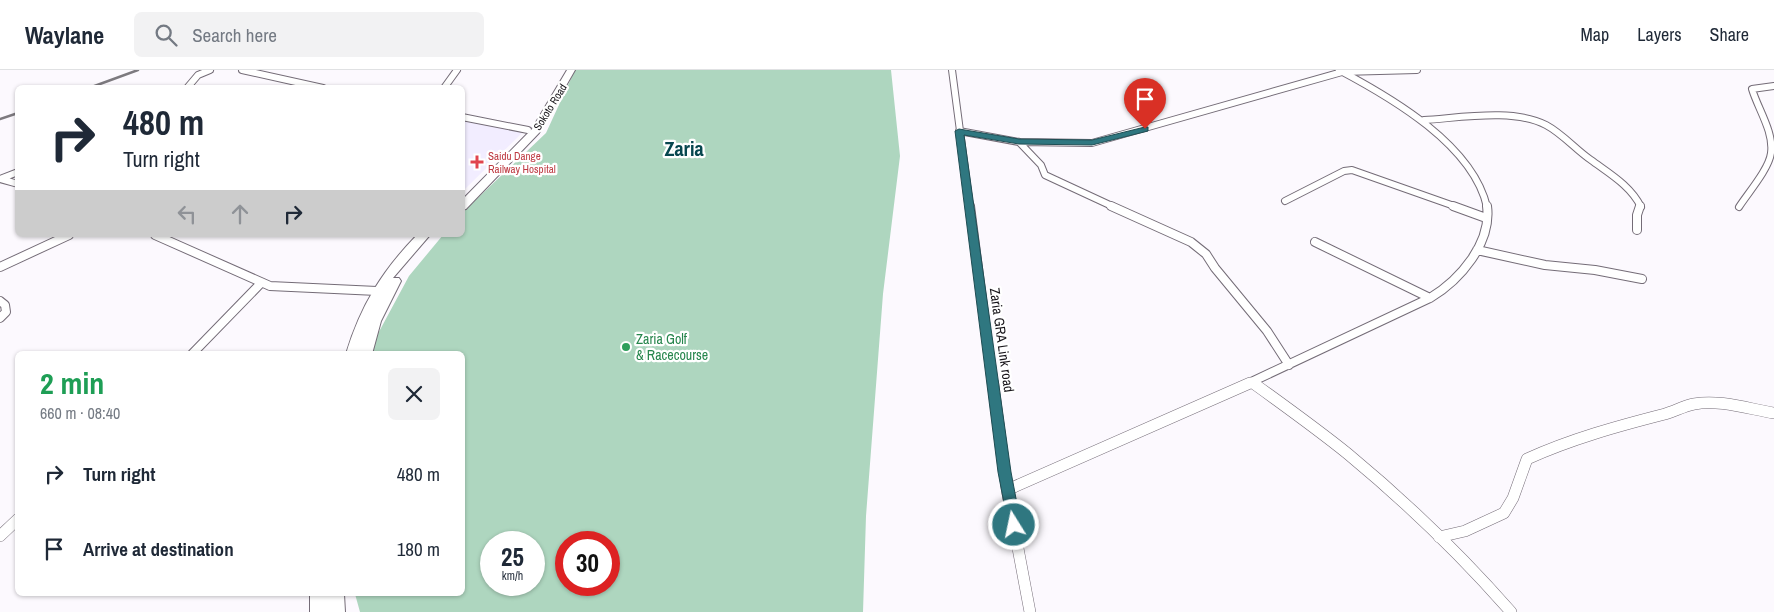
<!DOCTYPE html>
<meta charset="utf-8">
<style>
body{margin:0;font-family:"Archivo Narrow",sans-serif;background:#f2f2f3;color:#1f2937;height:100vh;display:flex;flex-direction:column;font-size:19px;white-space:nowrap}
*{box-sizing:border-box;margin:0}
p{font-size:16px;color:#747a83}
.icon{flex:none;width:28px;height:28px;fill:none;stroke:currentColor;stroke-width:2;stroke-linecap:round;stroke-linejoin:round}
.map{position:relative;flex:1;overflow:hidden}
.drawer{position:absolute;left:15px;top:281px;width:450px;height:245px;display:flex;flex-direction:column;background:#fff;border-radius:8px;box-shadow:0 1px 4px #0004}
.drawer>*{flex:none}
.guide{position:absolute;left:15px;top:15px;width:450px;height:152px;border-radius:8px;box-shadow:0 1px 4px #0004;background:#fff;color:#1f2937;overflow:hidden}
.speed{position:absolute;left:480px;top:461px;display:flex;gap:10px;font-size:25px;font-weight:700;text-align:center}
.speed>*{display:grid;place-content:center;width:65px;height:65px;border-radius:50%;background:#fff;box-shadow:0 1px 4px #0004;line-height:1}
.speed small{font-size:12px;font-weight:400}
.speed .limit{border:8px solid #d22;background:#fff;color:#111}
.pin{position:absolute;display:grid;place-items:center;width:42px;height:42px;color:#fff;margin:-51px -21px;border-radius:50% 50% 50% 0;rotate:-45deg;box-shadow:0 0 5px #0007}
.pin .icon{rotate:45deg}
.me{position:absolute;width:55px;margin:-28px;rotate:350deg;stroke-linejoin:round;filter:drop-shadow(0 0 4px #0008)}
.turn{display:flex;align-items:center;gap:18px;height:105px;padding:0 25px;font-size:22px}
.turn .icon{width:65px;height:65px;stroke-width:2.5}
.turn b{display:block;font-size:35px;line-height:42px}
.lanes{display:flex;align-items:center;height:48px;padding:0 25px;background:#0003;justify-content:center;gap:25px;direction:ltr}
.lanes .off{opacity:.35}
.round{display:grid;place-items:center;flex:none;width:52px;height:52px;border-radius:8px;background:#f2f2f3}
.headline{display:flex;align-items:center;justify-content:space-between;height:85px;padding:0 25px}
h1{font-size:30px;font-weight:800;line-height:38px;color:#1e9e55}
ul{padding:0;list-style:none}
li{display:flex;align-items:center;gap:15px;height:75px;padding:0 25px}
li div{flex:1}
li b{display:block;font-size:19px}
li em{font-style:normal}
header{display:flex;align-items:center;gap:30px;box-sizing:border-box;height:70px;padding:0 25px;background:#fff;border-bottom:1px solid #e0e1e3}
header strong{font-size:24px}
nav{display:flex;gap:28px;margin-inline-start:auto;font-size:18px}
.search{width:350px;height:45px;background:#f2f2f3;display:flex;align-items:center;gap:12px;box-sizing:border-box;padding:0 18px;border-radius:8px;color:#747a83;font-size:19px}
.map>svg:first-child{display:block}
.medical{fill:#f2edff}
.green{fill:#aed6bf;fill-rule:evenodd}
.lines{fill:none;stroke-linecap:round;stroke-linejoin:round}
.minor-far2-casing{stroke:#746c77;stroke-width:8}
.minor-far1-casing{stroke:#746c77;stroke-width:10}
.minor-casing{stroke:#746c77;stroke-width:12}
.primary-casing{stroke:#746c77;stroke-width:2}
.minor-far2{stroke:#fff;stroke-width:6}
.minor-far1{stroke:#fff;stroke-width:8}
.minor{stroke:#fff;stroke-width:11}
.primary{fill:#fff;fill-rule:evenodd}
.rail{stroke:#7d7a7f;stroke-width:2.5}
.route{fill:#2f7780;stroke:#1f4d53}
.health-dot{fill:#e0444e;stroke:#fff;stroke-width:2}
.leisure-dot{fill:#2e9e5b;stroke:#fff;stroke-width:2}
.labels{text-anchor:middle;dominant-baseline:central;stroke-width:4.5;stroke-linejoin:round;paint-order:stroke}
.far-street-label{font-size:11px;fill:#18151a;stroke:#fff}
.far-health-label{font-size:11px;fill:#be3a42;stroke:#fff;text-anchor:start}
.leisure-label{font-size:14px;fill:#27864d;stroke:#fff;text-anchor:start}
.street-label{font-size:14px;fill:#18151a;stroke:#fff}
.far-town-label{font-size:20px;font-weight:bold;fill:#07474f;stroke:#fff}
</style>
<header>
<strong>Waylane</strong>
<div class="search"><svg class="icon" aria-label="search" viewBox="0 0 24 24"><circle cx="10" cy="10" r="6"/><path d="M15 15l6 6"/></svg>Search here</div>
<nav><a>Map</a><a>Layers</a><a>Share</a></nav>
</header>
<div class="map">
<svg width="1774" height="542" viewBox="0 0 1774 542">
<rect width="100%" height="100%" fill="#fcf9fe"/>
<!-- medical -->
<path class="medical" d="M463,49L518,60L522,63L463,121Z"/>
<!-- green -->
<path class="green" d="M575,0H891L900,86L883,224L866,446L863,542H360L355,524H462V284H372L374,271L409,206L443,165H462L463,142L546,63ZM491,472H534V515H491ZM566,472H609V515H566Z"/>
<g class="lines">
<!-- minor-far2 casing -->
<g class="minor-far2-casing">
<path id="minor-far2" d="M242,0L323,18
M952,0L970,137
M1339,0C1392,28 1473,75 1487,137
M187,18L198,5L210,0
M444,18L457,0
M462,47L528,60
M1424,50C1459,48 1514,38 1546,55C1563,64 1576,80 1591,90C1610,104 1631,116 1641,137
M959,61L1019,72L1092,73L1342,2L1417,0
M1019,72L1041,95L1045,105L1114,137
M0,109L18,102
M0,109L18,114
M1285,131L1344,101L1352,100L1457,137
M1739,137C1748,123 1769,99 1771,83C1774,62 1758,39 1752,19L1774,16"/>
</g>
<!-- minor-far1 casing -->
<g class="minor-far1-casing">
<path id="minor-far1" d="M970,136L993,314
M1111,136L1191,172L1206,184L1215,198L1267,261L1289,295
M1453,136L1486,148
M1637,160V145L1640,136
M155,165L270,216L377,221
M1315,172L1430,228
M1477,180L1545,195L1595,200L1642,209
M0,197L69,165
M0,231L5,235L6,242L0,248
M192,284L261,213
M1252,312L1255,314
M1247,314L1430,228C1460,210 1492,173 1487,136"/>
</g>
<!-- minor casing -->
<g class="minor-casing">
<path id="minor" d="M993,313L1007,420L1030,542
M1253,313C1285,336 1317,359 1348,384C1406,432 1461,485 1511,542
M1007,420L1250,313
M0,466L18,449
M1439,467L1465,461L1504,443L1513,428L1527,389C1571,369 1618,356 1665,344C1675,341 1684,336 1694,334C1719,329 1749,339 1774,343"/>
</g>
<!-- primary casing -->
<g class="primary-casing">
<path id="primary" d="M567,0H575L539,63L466,139L462,140V130L532,59Z
M417,165H430L393,208H399L401,211L381,251L372,284H346C361,235 382,201 417,165Z
M310,524H344L345,542H310Z"/>
</g>
<!-- minor-far2 -->
<use href="#minor-far2" class="minor-far2"/>
<!-- minor-far1 -->
<use href="#minor-far1" class="minor-far1"/>
<!-- minor -->
<use href="#minor" class="minor"/>
<!-- primary -->
<use href="#primary" class="primary"/>
<!-- rail -->
<path class="rail" d="M89,18L138,0
M0,49L18,43"/>
</g>
<!-- route -->
<path class="route" d="M1145,57H1148V61L1092,75L1019,74L964,65L1011,402L1021,455L1019,459L1014,461L1009,459L998,402L955,61L959,59L1019,69L1092,70Z"/>
<!-- markers -->
<path class="health-dot" d="M474.5 84.5h5v5h5v5h-5v5h-5v-5h-5v-5h5z"/>
<circle class="leisure-dot" cx="626" cy="277" r="5"/>
<g class="labels">
<!-- far-street labels -->
<g class="far-street-label">
<text transform="translate(550 37) rotate(-58)">Sokoto Road</text>
</g>
<!-- far-health labels -->
<g class="far-health-label">
<text x="488" y="86">Saidu Dange<tspan x="488" dy="13">Railway Hospital</tspan></text>
</g>
<!-- leisure labels -->
<g class="leisure-label">
<text x="636" y="269">Zaria Golf<tspan x="636" dy="16">&amp; Racecourse</tspan></text>
</g>
<!-- street labels -->
<g class="street-label">
<text transform="translate(1002 270) rotate(82)">Zaria GRA Link road</text>
</g>
<!-- far-town labels -->
<g class="far-town-label">
<text x="684" y="78">Zaria</text>
</g>
</g>
</svg>
<div class="speed"><div>25<small>km/h</small></div><div class="limit">30</div></div>
<div class="pin" style="left:1145px;top:59px;background:#d93025"><svg class="icon" aria-label="arrive" viewBox="0 0 24 24"><path d="M6 21V4h12l-3 4 3 4H6"/></svg></div>
<svg class="me" style="left:1014px;top:455px" viewBox="-20 -20 40 40"><circle r="17" fill="#2f7780" stroke="#fff" stroke-width="3"/><path d="M0-11L8 9 0 5-8 9z" fill="#fff"/></svg>
<div class="guide">
<div class="turn"><svg class="icon" aria-label="right" viewBox="0 0 24 24"><path d="M7 20v-9h11M14 6l5 5-5 5"/></svg><div><b>480 m</b>Turn right</div></div>
<div class="lanes"><svg class="icon off" aria-label="left" viewBox="0 0 24 24"><path d="M17 20v-9H6M10 6l-5 5 5 5"/></svg><svg class="icon off" aria-label="ahead" viewBox="0 0 24 24"><path d="M12 20V5M6 11l6-6 6 6"/></svg><svg class="icon" aria-label="right" viewBox="0 0 24 24"><path d="M7 20v-9h11M14 6l5 5-5 5"/></svg></div>
</div>
<section class="drawer">
<div class="headline"><div><h1>2 min</h1><p>660 m · 08:40</p></div><a class="round"><svg class="icon" aria-label="close" viewBox="0 0 24 24"><path d="M6 6l12 12M18 6L6 18"/></svg></a></div>
<ul>
<li><svg class="icon" aria-label="right" viewBox="0 0 24 24"><path d="M7 20v-9h11M14 6l5 5-5 5"/></svg><div><b>Turn right</b></div><em>480 m</em></li>
<li><svg class="icon" aria-label="arrive" viewBox="0 0 24 24"><path d="M6 21V4h12l-3 4 3 4H6"/></svg><div><b>Arrive at destination</b></div><em>180 m</em></li>
</ul>
</section>
</div>
